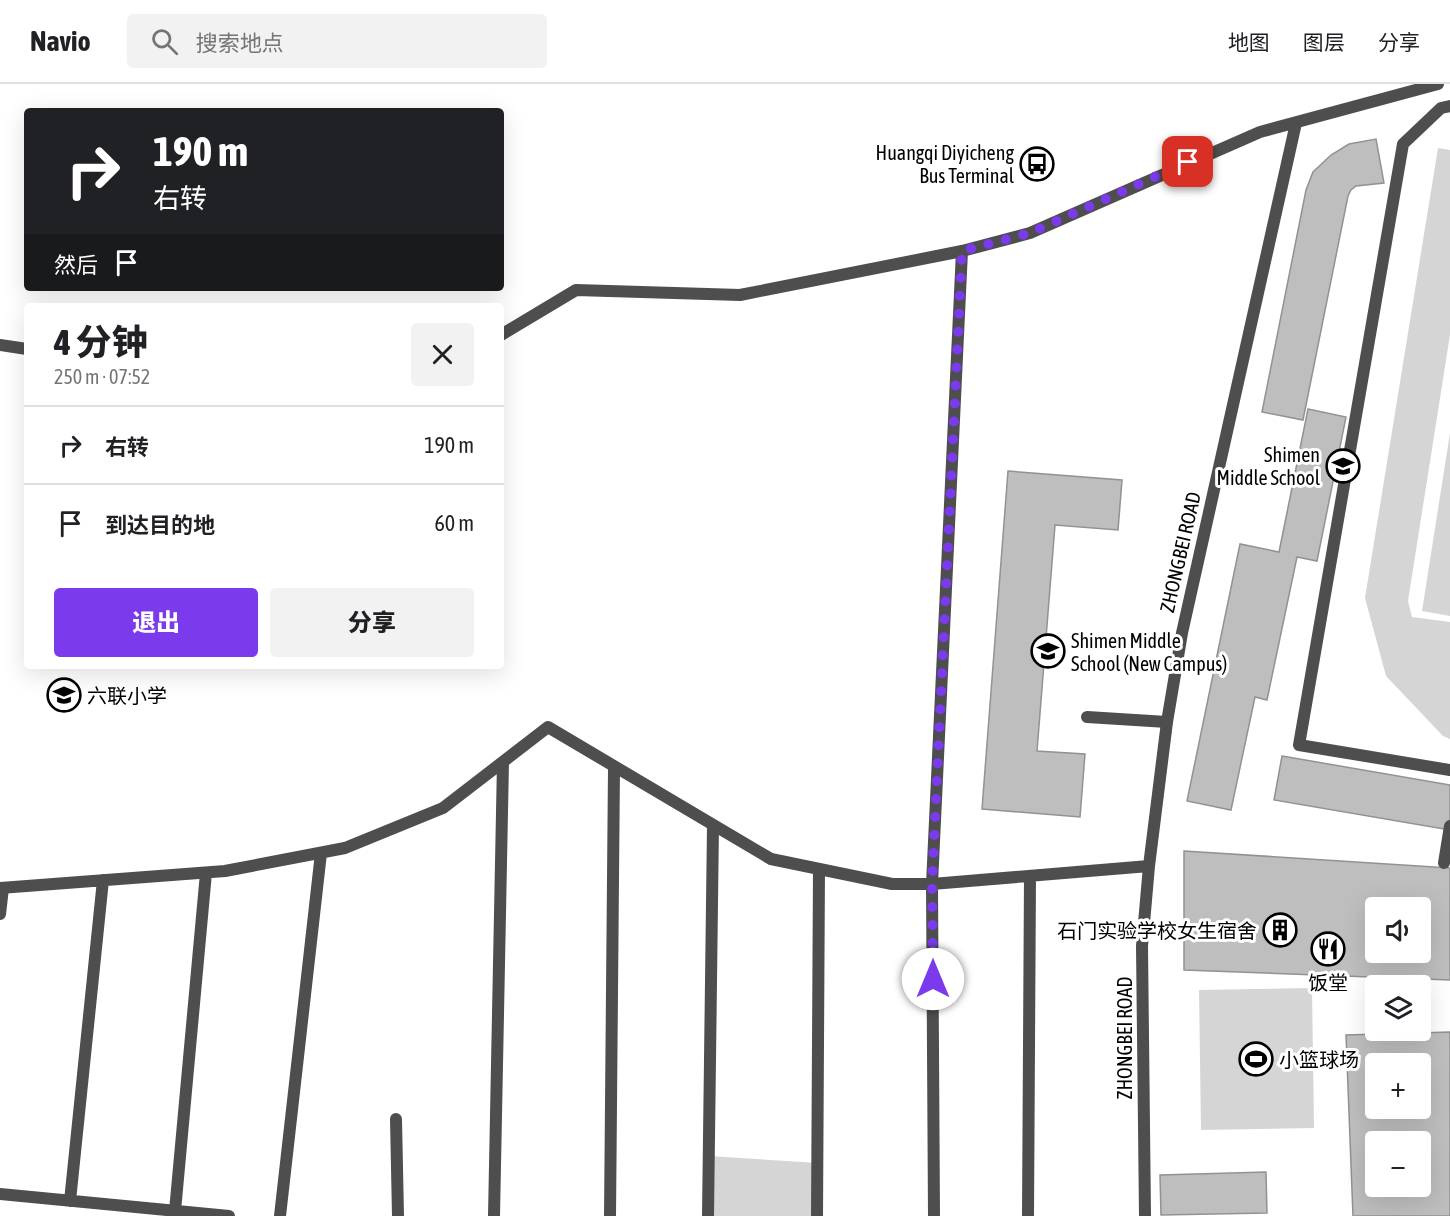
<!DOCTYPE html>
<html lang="zh">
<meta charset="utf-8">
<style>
body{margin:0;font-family:"Asap Condensed","Noto Sans SC",sans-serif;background:#f2f2f2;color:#202124;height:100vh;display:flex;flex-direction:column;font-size:22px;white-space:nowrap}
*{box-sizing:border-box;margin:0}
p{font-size:20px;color:#757577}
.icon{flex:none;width:33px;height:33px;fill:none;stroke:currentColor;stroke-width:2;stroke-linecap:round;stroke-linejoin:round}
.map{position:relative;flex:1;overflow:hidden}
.drawer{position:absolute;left:24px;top:219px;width:480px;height:366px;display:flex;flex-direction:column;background:#fff;border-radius:6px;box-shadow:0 6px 24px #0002}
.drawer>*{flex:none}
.banner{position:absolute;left:24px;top:24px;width:480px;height:183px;border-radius:6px;box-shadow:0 6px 24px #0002;background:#202124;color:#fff;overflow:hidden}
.tools{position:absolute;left:1365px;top:813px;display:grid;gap:12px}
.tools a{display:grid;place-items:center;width:66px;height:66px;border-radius:6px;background:#fff;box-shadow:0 6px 24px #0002;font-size:30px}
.pin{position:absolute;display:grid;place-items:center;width:51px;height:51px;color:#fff;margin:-26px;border-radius:12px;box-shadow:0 3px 9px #0006}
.me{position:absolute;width:66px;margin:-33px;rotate:0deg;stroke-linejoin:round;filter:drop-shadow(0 0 4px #0008)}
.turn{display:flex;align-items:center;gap:21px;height:126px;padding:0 30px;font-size:27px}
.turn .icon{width:78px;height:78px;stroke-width:2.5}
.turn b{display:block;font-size:42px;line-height:51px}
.then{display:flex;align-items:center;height:57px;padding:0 30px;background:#0003;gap:12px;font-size:22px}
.round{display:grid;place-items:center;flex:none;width:63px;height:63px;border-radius:6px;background:#f2f2f2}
.head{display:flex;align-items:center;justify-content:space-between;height:102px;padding:0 30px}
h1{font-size:36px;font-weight:800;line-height:45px}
.primary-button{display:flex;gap:12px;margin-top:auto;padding:12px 30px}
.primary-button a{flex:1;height:69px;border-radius:6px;background:#7c3aed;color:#fff;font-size:24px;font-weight:800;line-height:69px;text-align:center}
.primary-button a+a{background:#f2f2f2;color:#202124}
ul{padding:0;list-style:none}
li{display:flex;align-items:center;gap:18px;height:78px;padding:0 30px;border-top:2px solid #e0e0e0}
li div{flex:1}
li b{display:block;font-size:22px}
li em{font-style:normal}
header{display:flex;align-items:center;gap:36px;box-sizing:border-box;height:84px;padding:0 30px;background:#fff;border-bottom:2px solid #e0e0e0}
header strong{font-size:28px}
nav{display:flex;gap:33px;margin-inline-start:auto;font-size:21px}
.search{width:420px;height:54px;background:#f2f2f2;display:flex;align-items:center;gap:15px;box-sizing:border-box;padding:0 21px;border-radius:6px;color:#757577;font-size:22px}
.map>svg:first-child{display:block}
.green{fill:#d5d5d5}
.building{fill:#bebebe;stroke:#929292;stroke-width:1.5;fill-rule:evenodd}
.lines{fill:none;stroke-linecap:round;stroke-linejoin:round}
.lane{stroke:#4e4e4e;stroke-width:12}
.street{stroke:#4e4e4e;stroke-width:12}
.route{stroke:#7c3aed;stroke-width:10;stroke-dasharray:0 18}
.labels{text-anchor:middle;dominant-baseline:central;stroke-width:6;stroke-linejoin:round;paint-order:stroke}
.poi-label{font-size:20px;fill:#000;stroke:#fff;text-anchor:end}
.street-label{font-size:20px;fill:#000;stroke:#fff}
</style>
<header>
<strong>Navio</strong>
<div class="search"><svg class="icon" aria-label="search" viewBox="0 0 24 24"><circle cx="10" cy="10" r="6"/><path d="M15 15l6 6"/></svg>搜索地点</div>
<nav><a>地图</a><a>图层</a><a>分享</a></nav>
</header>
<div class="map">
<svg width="1450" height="1132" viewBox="0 0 1450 1132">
<rect width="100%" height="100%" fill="#fff"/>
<!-- green -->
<path class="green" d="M1438,64L1450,66V251L1408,517L1412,533L1450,538V655L1443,652L1386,592L1365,514Z
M1450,349V532L1422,527Z
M1312,904L1314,1044L1201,1046L1199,906Z
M709,1072L818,1079L817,1132H708Z"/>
<!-- building -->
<path class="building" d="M1376,55L1384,99L1356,102L1351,106L1348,112L1303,336L1262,328L1306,106L1313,88L1331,71L1349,60Z
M1308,325L1346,333L1317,477L1297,473L1267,616L1255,613L1231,726L1187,717L1240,460L1279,468Z
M1008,387L1122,396L1118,446L1055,441L1037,667L1085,670L1080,733L982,725Z
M1282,672L1450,701V746L1274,716Z
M1184,767L1450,784V896L1184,886ZM1376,824H1420V868H1376Z
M1450,948V1132H1353L1346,951ZM1376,980H1420V1024H1376ZM1376,1058H1420V1102H1376Z
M1266,1088L1267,1129L1161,1131L1160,1091Z"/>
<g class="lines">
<!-- lane -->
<path class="lane" d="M1450,22L1441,24L1403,60L1299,661L1450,686
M1087,633L1167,638
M1444,779L1450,742"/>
<!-- street -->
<path class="street" d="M501,251L576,206L740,211L962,167L1030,149L1260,48L1438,0
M0,261L27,265
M0,804L225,787L345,764L443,724L548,643L771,775L892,800H932L1149,782
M0,830L3,804
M396,1035L398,1132
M0,1110L229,1132
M70,1117L103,796
M175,1127L206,789
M280,1132L321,769
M494,1132L503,678
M610,1132L614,683
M708,1132L713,741
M817,1132L819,785
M934,1132L932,800L962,167
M1028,1132L1030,792
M1145,1132L1142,862L1149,782L1167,638L1182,549L1296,39"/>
</g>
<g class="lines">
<!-- route -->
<path class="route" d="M933,895L932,800L962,167L1030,149L1188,78"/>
</g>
<!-- icons -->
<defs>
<g id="bus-ring" transform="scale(1.725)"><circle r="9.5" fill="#fff" stroke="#000" stroke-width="1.5"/><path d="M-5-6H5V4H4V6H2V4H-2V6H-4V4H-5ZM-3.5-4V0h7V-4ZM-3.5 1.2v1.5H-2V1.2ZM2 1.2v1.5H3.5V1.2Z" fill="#000"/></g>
<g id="school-ring" transform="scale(1.725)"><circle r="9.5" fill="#fff" stroke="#000" stroke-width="1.5"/><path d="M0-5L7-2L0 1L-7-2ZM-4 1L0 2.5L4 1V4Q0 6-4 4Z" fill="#000"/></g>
<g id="building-ring" transform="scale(1.725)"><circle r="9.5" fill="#fff" stroke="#000" stroke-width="1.5"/><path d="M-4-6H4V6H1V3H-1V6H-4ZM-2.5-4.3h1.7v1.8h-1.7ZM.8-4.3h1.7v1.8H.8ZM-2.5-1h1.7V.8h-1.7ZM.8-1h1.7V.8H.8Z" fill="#000"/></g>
<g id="restaurant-ring" transform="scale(1.725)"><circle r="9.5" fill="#fff" stroke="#000" stroke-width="1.5"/><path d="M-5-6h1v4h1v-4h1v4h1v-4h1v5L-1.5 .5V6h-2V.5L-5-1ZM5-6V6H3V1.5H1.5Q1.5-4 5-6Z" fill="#000"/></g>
<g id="stadium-ring" transform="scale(1.725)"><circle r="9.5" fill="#fff" stroke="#000" stroke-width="1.5"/><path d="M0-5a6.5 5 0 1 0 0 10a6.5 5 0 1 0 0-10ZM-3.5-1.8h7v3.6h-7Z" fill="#000"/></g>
</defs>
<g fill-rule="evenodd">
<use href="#bus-ring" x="1037" y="80"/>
<use href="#school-ring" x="1343" y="382"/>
<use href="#school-ring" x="1048" y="567"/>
<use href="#school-ring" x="64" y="611"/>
<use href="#building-ring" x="1280" y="846"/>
<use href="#restaurant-ring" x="1328" y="865"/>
<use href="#stadium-ring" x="1256" y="975"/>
</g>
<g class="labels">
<!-- poi labels -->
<g class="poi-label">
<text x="1014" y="68">Huangqi Diyicheng<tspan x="1014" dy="23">Bus Terminal</tspan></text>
<text x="1320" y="370">Shimen<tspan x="1320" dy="23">Middle School</tspan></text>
<text x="1071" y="556" text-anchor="start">Shimen Middle<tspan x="1071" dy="23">School (New Campus)</tspan></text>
<text x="87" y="611" text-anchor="start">六联小学</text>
<text x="1257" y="846">石门实验学校女生宿舍</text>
<text x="1328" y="898" text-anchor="middle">饭堂</text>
<text x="1279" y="975" text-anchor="start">小篮球场</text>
</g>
<!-- street labels -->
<g class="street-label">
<text transform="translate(1180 468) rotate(-77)">ZHONGBEI ROAD</text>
<text transform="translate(1124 954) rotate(-90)">ZHONGBEI ROAD</text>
</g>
</g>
</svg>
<div class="tools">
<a><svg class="icon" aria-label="sound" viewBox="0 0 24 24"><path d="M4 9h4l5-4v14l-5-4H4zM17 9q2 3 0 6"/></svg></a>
<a><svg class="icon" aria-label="layers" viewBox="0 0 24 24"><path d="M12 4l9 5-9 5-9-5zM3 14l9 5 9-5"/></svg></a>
<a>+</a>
<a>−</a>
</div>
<div class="pin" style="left:1188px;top:78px;background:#d93025"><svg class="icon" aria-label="arrive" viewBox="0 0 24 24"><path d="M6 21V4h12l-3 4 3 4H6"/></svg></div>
<svg class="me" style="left:933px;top:895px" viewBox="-20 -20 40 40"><circle r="19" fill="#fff"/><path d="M0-13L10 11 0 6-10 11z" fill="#7c3aed"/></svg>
<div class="banner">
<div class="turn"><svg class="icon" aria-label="right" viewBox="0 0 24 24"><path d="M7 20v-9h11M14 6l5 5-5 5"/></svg><div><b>190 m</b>右转</div></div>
<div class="then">然后<svg class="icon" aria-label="arrive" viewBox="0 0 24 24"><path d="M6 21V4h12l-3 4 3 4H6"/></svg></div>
</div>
<section class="drawer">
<div class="head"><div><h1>4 分钟</h1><p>250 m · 07:52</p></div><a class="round"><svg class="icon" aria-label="close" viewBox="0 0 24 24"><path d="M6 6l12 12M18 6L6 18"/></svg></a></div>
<ul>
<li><svg class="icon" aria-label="right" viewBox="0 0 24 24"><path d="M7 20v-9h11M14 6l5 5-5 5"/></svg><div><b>右转</b></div><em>190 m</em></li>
<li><svg class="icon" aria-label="arrive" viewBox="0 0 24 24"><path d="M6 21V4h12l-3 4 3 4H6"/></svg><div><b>到达目的地</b></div><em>60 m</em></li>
</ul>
<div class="primary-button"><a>退出</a><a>分享</a></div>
</section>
</div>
